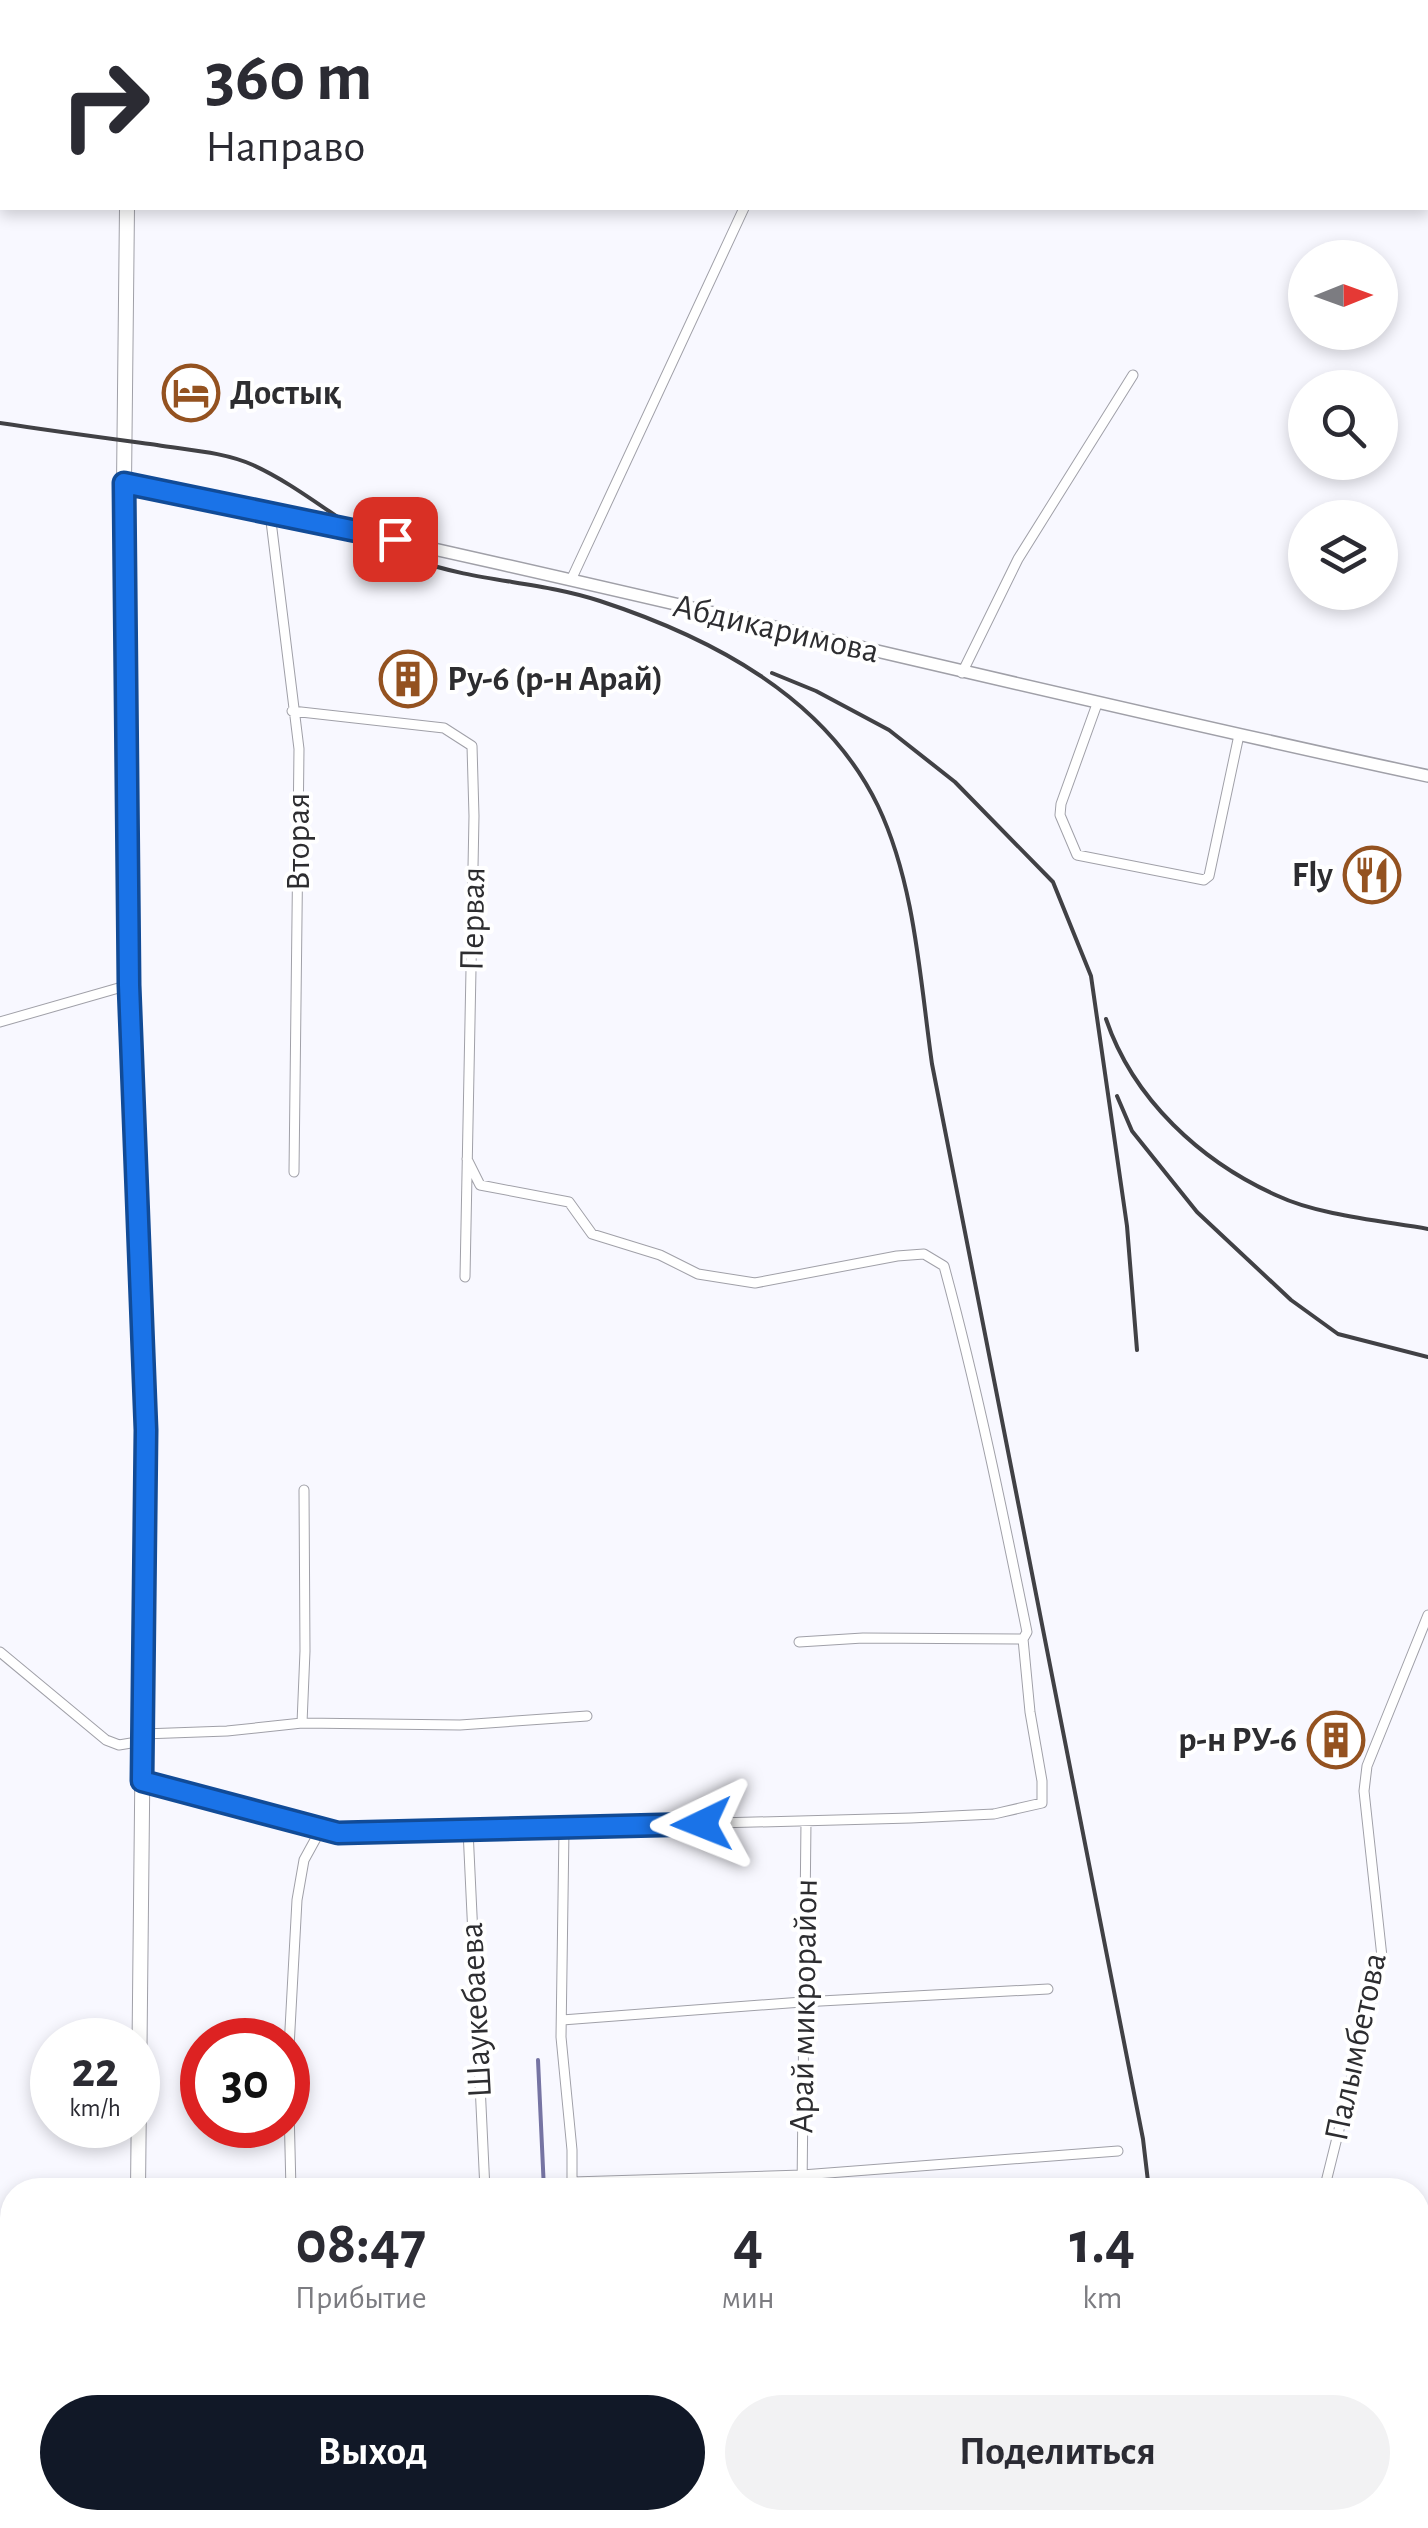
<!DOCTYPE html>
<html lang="ru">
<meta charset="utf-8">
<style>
body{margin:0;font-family:"Alegreya Sans",sans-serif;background:#f2f2f3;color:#2b2b33;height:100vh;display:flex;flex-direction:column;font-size:38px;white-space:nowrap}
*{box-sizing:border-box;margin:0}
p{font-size:32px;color:#7c7c81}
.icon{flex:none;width:55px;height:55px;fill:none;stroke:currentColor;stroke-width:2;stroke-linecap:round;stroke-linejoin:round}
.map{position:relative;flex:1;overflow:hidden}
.sheet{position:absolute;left:0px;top:2178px;width:1430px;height:352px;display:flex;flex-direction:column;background:#fff;border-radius:40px 40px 0 0;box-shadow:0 5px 15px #0003}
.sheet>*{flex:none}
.hud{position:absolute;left:0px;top:0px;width:1430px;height:210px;box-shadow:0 5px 15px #0003;background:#fff;color:#2b2b33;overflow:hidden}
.needle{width:65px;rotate:89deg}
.fabs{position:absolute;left:1288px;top:240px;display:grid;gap:20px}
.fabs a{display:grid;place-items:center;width:110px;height:110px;border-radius:50%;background:#fff;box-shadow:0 5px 15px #0003;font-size:50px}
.speed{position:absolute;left:30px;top:2018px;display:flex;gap:20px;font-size:50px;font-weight:700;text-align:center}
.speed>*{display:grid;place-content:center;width:130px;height:130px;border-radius:50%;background:#fff;box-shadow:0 5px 15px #0003;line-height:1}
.speed small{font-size:25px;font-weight:400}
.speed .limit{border:15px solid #d22;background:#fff;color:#111}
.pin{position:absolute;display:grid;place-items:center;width:85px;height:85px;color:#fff;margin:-42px;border-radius:20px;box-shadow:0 5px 15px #0006}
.me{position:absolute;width:110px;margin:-55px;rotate:268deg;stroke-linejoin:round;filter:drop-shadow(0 0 8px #0008)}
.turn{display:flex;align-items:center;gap:35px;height:210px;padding:0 40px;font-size:45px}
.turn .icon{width:130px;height:130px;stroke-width:2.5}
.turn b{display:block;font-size:70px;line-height:85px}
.eta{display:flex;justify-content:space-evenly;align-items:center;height:170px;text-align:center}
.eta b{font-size:60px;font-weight:700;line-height:70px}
.action{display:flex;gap:20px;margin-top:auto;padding:20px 40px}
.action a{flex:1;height:115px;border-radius:60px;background:#111827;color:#fff;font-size:40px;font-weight:700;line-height:115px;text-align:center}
.action a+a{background:#f2f2f3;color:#2b2b33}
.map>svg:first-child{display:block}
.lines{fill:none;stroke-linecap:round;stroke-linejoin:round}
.stream{stroke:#7674a3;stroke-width:4}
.street-casing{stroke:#a0a0a8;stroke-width:11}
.secondary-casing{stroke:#a0a0a8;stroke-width:14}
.primary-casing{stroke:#a0a0a8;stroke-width:16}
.street{stroke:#fff;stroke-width:9}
.secondary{stroke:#fff;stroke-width:11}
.primary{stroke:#fff;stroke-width:14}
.rail{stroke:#414145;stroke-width:4}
.route-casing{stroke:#114b97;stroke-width:25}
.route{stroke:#1a73e8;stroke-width:18}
.labels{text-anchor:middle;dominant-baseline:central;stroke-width:8;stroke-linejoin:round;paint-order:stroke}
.poi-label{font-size:35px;font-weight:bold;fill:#2d2d30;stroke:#fff;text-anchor:start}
.street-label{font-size:35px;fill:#2d2d30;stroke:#fff}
</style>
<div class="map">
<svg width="1428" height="2528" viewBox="0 0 1428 2528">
<rect width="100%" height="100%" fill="#f8f8ff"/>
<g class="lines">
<!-- stream -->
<path class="stream" d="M538,2060L544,2190
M551,2518L552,2528"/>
<!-- street casing -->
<g class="street-casing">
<path id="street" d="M816,2L818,0
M1020,2L1021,0
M270,513L299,749L294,1172
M571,580L744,208
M962,673L1018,559L1133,375
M1097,704L1061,804L1060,815L1077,855L1204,880L1209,876L1239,735
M292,711L444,728L472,746L474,816L465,1277
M0,1022L129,985
M467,1159L480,1185L569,1202L592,1234L660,1255L698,1274L755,1283L897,1256L924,1254L944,1266C977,1387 1002,1509 1027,1632L1023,1639
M0,1652L106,1740L119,1745L143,1741
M302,1723L460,1725L587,1716
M143,1734L227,1731L302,1723L305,1651L304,1490
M142,1781L338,1833L911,1818L994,1814L1042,1803V1781L1030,1712L1023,1639L863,1638L799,1642
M564,1829L561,2037L572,2150V2190
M468,1830L485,2190
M562,2020L802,2002L1048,1989
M572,2182L802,2175L1118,2151
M291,2190L288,2066L297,1900L304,1860L321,1829
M802,2190L806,1821
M1324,2190L1382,1957L1364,1791L1367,1766L1428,1615
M1418,2296L1428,2298
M0,2468L12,2473
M518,2528L546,2518"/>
</g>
<!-- secondary casing -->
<g class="secondary-casing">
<path id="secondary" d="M124,483C561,571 993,683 1428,776"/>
</g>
<!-- primary casing -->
<g class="primary-casing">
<path id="primary" d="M129,2L130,0
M127,208L124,483L129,985L146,1429L138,2190
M134,2528V2518"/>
</g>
<!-- street -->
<use href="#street" class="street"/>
<!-- secondary -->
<use href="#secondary" class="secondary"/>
<!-- primary -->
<use href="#primary" class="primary"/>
<!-- rail -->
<path class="rail" d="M0,423C52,431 105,438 157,445C188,450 224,452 253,465C310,491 357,539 416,560C475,582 540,581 600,601C710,637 825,696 878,806C915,884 920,979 932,1064L1143,2139L1149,2190
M772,673L816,691L889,730L955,782L1053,882L1091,976L1127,1226L1137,1350
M1106,1019C1133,1099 1201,1162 1278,1196C1318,1215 1383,1221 1428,1229
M1117,1096L1132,1131L1197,1212L1291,1300L1338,1334L1428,1357
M1169,2518V2528"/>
</g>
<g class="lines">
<!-- route casing -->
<g class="route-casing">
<path id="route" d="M395,539L124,483L129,985L146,1430L142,1781L338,1833L702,1824"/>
</g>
<!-- route -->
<use href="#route" class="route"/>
</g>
<!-- icons -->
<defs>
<g id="hotel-ring" transform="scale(2.875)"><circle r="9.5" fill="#fff" stroke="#945220" stroke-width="1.5"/><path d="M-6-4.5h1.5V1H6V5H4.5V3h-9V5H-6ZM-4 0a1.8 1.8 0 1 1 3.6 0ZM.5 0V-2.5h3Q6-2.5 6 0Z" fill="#945220"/></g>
<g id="building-ring" transform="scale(2.875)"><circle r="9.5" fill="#fff" stroke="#945220" stroke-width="1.5"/><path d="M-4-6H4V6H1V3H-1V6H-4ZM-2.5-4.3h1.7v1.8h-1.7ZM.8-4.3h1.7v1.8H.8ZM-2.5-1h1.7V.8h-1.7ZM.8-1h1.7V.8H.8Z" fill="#945220"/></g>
<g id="restaurant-ring" transform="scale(2.875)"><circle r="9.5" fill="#fff" stroke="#945220" stroke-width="1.5"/><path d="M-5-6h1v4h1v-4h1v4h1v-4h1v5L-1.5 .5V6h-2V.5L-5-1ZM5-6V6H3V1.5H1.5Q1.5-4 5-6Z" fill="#945220"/></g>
</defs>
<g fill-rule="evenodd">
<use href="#hotel-ring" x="191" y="393"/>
<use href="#building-ring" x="408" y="679"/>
<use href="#restaurant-ring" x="1372" y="875"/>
<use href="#building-ring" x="1336" y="1740"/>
</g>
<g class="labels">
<!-- poi labels -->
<g class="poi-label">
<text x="230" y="393">Достық</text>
<text x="447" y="679">Ру-6 (р-н Арай)</text>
<text x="1333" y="875" text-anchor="end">Fly</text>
<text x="1297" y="1740" text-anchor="end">р-н РУ-6</text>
</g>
<!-- street labels -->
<g class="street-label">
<text transform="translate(776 629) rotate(13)">Абдикаримова</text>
<text transform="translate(298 842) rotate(-90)">Вторая</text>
<text transform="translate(473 919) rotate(-89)">Первая</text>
<text transform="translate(804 2006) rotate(-89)">Арай микрорайон</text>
<text transform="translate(476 2010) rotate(-93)">Шаукебаева</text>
<text transform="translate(1356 2047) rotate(-78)">Палымбетова</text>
</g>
</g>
</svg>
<div class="fabs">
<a><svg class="needle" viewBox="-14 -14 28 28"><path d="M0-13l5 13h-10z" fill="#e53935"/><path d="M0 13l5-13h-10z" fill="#7c7c81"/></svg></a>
<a><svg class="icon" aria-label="search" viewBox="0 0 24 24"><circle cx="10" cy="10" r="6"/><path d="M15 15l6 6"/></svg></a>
<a><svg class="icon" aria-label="layers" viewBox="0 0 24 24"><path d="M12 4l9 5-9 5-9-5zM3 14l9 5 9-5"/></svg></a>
</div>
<div class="speed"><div>22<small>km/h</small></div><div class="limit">30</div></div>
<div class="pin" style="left:395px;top:539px;background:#d93025"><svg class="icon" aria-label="arrive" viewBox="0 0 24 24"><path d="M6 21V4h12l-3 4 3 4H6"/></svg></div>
<svg class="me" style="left:702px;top:1824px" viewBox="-20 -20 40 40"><path d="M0-17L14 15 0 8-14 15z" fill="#1a73e8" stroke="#fff" stroke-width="4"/></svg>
<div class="hud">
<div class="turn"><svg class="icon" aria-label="right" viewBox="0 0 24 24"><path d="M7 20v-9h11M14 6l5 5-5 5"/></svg><div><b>360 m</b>Направо</div></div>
</div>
<section class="sheet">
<div class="eta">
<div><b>08:47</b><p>Прибытие</p></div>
<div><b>4</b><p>мин</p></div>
<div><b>1.4</b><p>km</p></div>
</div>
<div class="action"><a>Выход</a><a>Поделиться</a></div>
</section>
</div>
